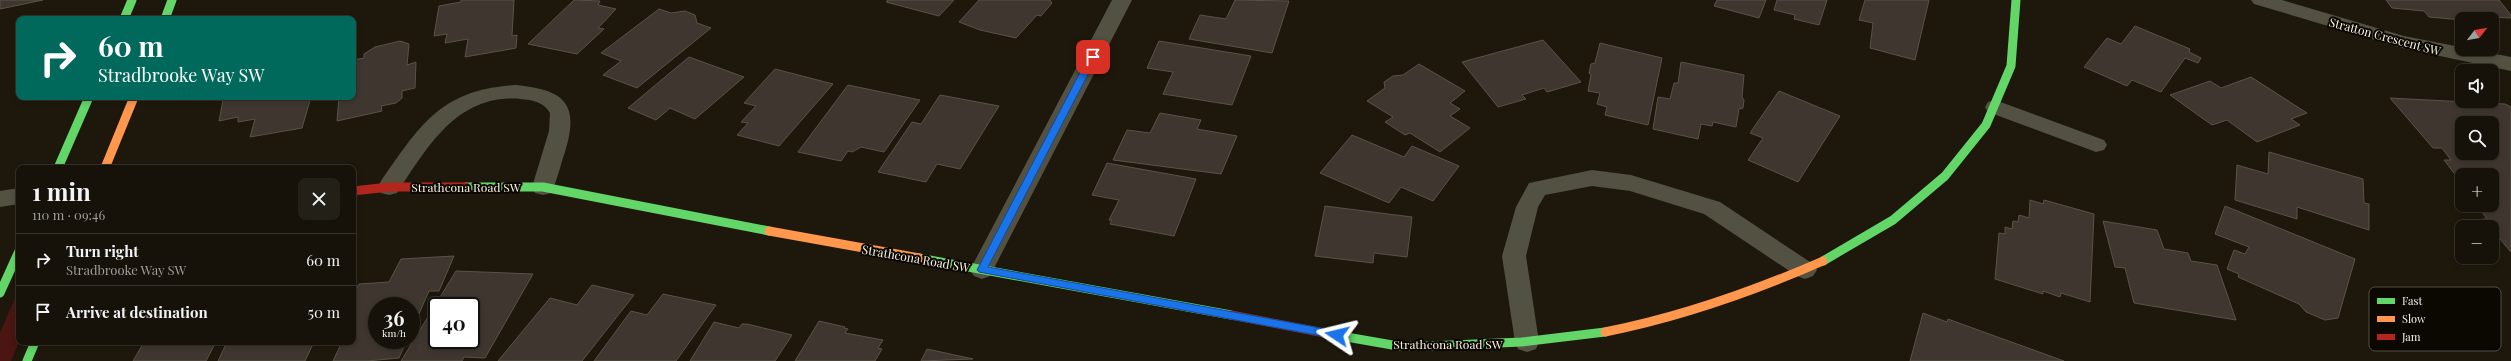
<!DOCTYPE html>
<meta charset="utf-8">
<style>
body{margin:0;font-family:"Playfair Display",serif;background:#232017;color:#f1f3f6;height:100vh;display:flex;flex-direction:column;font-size:15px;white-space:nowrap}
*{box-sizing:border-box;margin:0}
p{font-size:13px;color:#9e9e9c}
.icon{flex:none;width:22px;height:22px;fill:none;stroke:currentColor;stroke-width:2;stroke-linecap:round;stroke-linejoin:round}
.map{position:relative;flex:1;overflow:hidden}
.panel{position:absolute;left:16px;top:165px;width:340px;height:180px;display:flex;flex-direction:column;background:#161209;border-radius:8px;box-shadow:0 2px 6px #0003,0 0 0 1px #35322a}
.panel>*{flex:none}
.top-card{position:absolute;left:16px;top:16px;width:340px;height:84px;border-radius:8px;box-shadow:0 2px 6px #0003,0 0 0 1px #35322a;background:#00695c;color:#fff;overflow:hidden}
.needle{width:26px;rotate:59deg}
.tools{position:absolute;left:2455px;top:12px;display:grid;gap:8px}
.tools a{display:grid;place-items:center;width:44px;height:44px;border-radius:8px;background:#161209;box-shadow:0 2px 6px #0003,0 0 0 1px #35322a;font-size:20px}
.speed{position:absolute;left:368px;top:297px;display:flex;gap:8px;font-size:20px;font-weight:700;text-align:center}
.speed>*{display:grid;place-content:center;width:52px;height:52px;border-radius:50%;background:#161209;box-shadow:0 2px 6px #0003,0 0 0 1px #35322a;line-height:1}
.speed small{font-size:10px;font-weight:400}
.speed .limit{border:2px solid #111;border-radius:6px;background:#fff;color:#111}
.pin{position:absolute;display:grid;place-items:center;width:34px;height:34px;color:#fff;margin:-17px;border-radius:8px;box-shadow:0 2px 6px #0006}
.me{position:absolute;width:44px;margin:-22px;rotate:280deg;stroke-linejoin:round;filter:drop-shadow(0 0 3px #0008)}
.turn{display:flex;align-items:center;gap:14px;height:84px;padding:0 16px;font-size:18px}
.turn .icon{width:52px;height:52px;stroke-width:2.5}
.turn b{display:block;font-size:28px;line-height:34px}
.round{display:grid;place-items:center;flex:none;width:42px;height:42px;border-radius:8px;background:#232017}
.head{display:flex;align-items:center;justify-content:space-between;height:68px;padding:0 16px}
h1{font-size:24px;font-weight:700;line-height:30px}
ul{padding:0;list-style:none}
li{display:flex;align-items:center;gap:12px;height:52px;padding:0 16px;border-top:1px solid #35322a}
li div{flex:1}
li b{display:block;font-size:15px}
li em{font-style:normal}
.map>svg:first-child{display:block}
.green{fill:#4b1511}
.building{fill:#3f372f;stroke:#595249;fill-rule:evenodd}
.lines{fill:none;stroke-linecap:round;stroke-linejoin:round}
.street{fill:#525142;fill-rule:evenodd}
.fast{stroke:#63d668;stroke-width:9}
.slow{stroke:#ff974d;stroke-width:9}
.jam{stroke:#b3261e;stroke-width:9}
.route{fill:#1a73e8;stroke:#114b97}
.labels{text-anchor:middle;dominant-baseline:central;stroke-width:4;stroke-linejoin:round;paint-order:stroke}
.street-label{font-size:12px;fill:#faf3e5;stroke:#0b0701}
.key{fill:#0b0701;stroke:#534e45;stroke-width:1}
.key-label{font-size:11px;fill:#faf3e5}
</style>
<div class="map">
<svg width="2511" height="361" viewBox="0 0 2511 361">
<rect width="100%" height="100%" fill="#1e180c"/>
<!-- green -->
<path class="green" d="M19,297V342L11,361H0V333L14,300Z"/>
<!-- building -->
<path class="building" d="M0,0H43L0,9Z
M461,0H514L512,36L517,35L516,48L465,57L468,39L445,43L447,34L434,36L439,6L461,2Z
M574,0L600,1L598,5L616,9L598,28L604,29L577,54L528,44Z
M888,0H954L939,16L886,2Z
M979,0H1050L1052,3L1041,16L1037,15L1016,38L980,30L959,22Z
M1235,0L1289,1L1272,53L1189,39L1200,15L1226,19Z
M1717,0H1766L1759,18L1714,6Z
M1777,0H1827L1819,25L1794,19L1795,15L1774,10Z
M1865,0H1929L1915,60L1870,48L1873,23L1859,20Z
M2386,0H2499L2511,15V18L2488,17L2490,19L2462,20L2429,17L2424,11L2392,8Z
M659,9L671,13L685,11L695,15L697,23L711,28L637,88L603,75L621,61L601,53Z
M2135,26L2190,49L2189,52L2201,58L2198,63L2185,58L2161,92L2132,80L2127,86L2084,67L2107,38L2121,44Z
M1543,40L1581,82L1547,92L1544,88L1522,95L1526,99L1498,107L1462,62Z
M400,41L409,44L407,65L416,62L415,88L402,91V98L396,103L381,106L382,111L337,121L339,97H353V60L364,58V54L375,47Z
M1159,41L1251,56L1232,105L1163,94L1173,72L1147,68Z
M1600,43L1662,58L1648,125L1605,115L1607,107L1597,104L1600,93L1588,91L1591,75L1589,73L1591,64L1595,63Z
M689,57L744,77L695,119L670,108L656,120L628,108Z
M1681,62L1744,75L1742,97L1744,100L1743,108L1739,109L1736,127L1713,122L1712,126L1701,124L1698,139L1653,129L1658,97L1670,99L1674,83H1678Z
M1419,64L1465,91L1450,103L1460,109L1450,116L1470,128L1440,152L1410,133L1405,135L1385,122L1393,117L1367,101L1385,88L1384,82L1393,76L1403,75Z
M775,69L833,84L779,146L737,135L748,123L741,122L756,106L744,103Z
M2251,77L2307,113L2291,119L2300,125L2257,142L2227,120L2212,125L2170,95L2210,81L2221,88Z
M848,85L920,100L884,152L861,147L852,152L848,151L841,161L798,152Z
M1779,91L1840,116L1798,182L1748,160L1763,138L1750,133Z
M940,95L999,106L960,169L937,164L926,182L878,172L912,122L921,124Z
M298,97L297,100L311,97L302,128L250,137L255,119L238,122V117L219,121L223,100L226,97Z
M2390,98L2505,104L2511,107V252L2483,219H2487L2477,205H2492V175H2462L2461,182L2444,160H2451L2442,148H2433ZM2462,123H2492V153H2462Z
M1160,113L1201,120L1197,129L1237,136L1221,174L1113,160L1127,130L1150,133Z
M1352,135L1404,157L1412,146L1459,166L1433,201L1401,187L1389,203L1320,173Z
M2269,152L2363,179L2364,203L2369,204V230L2297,207V219L2235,200L2237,165L2268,174Z
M1107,163L1196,179L1174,236L1110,224L1112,220H1109L1119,200L1092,195Z
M2030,200L2043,204L2044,200L2094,214L2090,302L2061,293L2060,297L2043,291V294L1995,279L1999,233L2005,234V227L2012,229L2013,221L2018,222L2019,215L2029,218Z
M1325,206L1412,217L1407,257L1374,253L1373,263L1315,256Z
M2225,206L2355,259L2338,318L2325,320L2306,312L2299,304L2238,277L2239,274L2227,269L2234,250L2245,254L2249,247L2215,234Z
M2103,221L2157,230L2164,249L2188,253L2191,261L2217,265L2236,320L2134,303L2125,268L2115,267Z
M454,256L439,291H429L411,332V306H377V340H407L399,358L367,361H333L342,342H353V295L359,284L389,282L401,259Z
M456,271L533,274L485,358L464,357L462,361H401ZM437,306H471V340H437Z
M592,285L634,295L582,361H498L550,298L577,305Z
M663,294L716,305L676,361H594L631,311L647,315Z
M1923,313L1947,322L1948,319L1956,322L2064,361H1910Z
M819,321L845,327L844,328L848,329L845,333L883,340L878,348L882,349L875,361H795Z
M714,322L739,328L742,324H747L792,335L775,361H690Z
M144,342H216L206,361H133Z
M227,342H314L305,361H218Z
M927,349L973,359L921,361Z"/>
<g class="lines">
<!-- street -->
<path class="street" d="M1112,0H1132L990,276L982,279L974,276L970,270Z
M2251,0H2282L2404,36L2511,57V71L2402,48L2254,4Z
M516,85C567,90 580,105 564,155C560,167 557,181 551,193L543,195L535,193L532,187L549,131L550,113C544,102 532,100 521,99C457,93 427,148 397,193L389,195L381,193L378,187L381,181C420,125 441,89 516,85Z
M1995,100L2104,140L2107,145L2104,150L2096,152L1988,112L1985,107L1988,102Z
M1592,170L1631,175L1720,202L1813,264L1817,270L1813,276L1805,279L1797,276L1704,214L1630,191L1592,186L1545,195L1538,207L1526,256L1539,342L1536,349L1527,352L1518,349L1515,342L1502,256L1516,207L1529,183Z
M19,188V204L0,207V191Z"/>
<!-- fast -->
<path class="fast" d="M124,19L132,0
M165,19L172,0
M58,168L89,97
M466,187H543L769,231
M919,258L1231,315
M1823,261L1893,220L1945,176L1986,125L2011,66L2016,0
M0,293L19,251
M1335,335L1398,346H1429L1522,342L1605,332
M27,361L35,342"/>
<!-- slow -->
<path class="slow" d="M105,168L134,97
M769,231L919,258
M1605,332C1681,317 1752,292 1823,261"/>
<!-- jam -->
<path class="jam" d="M353,191L389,187H466
M1231,315L1335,335"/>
</g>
<!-- route -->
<path class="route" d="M1093,54L1097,57L988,267L1337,331L1342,335L1340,338L1337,339L979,272L977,270L1088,57Z"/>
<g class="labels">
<!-- street labels -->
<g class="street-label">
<text transform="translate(2385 36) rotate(15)">Stratton Crescent SW</text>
<text x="466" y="187">Strathcona Road SW</text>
<text transform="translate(916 258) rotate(10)">Strathcona Road SW</text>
<text x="1448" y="344">Strathcona Road SW</text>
</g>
</g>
<!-- legend -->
<rect x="2369" y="287" width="132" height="64" rx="6" class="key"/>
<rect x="2377" y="298" width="18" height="6" fill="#63d668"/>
<rect x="2377" y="316" width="18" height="6" fill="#ff974d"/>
<rect x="2377" y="334" width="18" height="6" fill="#b3261e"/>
<g class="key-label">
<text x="2402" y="305">Fast</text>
<text x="2402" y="323">Slow</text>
<text x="2402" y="341">Jam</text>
</g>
</svg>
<div class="tools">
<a><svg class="needle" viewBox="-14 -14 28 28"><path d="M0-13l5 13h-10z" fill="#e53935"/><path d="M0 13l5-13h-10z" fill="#9e9e9c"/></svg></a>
<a><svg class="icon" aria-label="sound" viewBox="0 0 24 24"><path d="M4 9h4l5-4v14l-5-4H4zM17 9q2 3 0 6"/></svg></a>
<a><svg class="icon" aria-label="search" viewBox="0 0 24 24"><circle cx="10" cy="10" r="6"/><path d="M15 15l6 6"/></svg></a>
<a>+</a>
<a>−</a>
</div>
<div class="speed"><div>36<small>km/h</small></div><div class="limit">40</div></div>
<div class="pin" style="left:1093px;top:57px;background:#d93025"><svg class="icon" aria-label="arrive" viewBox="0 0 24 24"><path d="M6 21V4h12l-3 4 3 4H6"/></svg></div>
<svg class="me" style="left:1337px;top:335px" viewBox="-20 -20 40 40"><path d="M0-17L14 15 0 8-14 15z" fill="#1a73e8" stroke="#fff" stroke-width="4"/></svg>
<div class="top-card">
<div class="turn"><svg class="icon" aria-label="right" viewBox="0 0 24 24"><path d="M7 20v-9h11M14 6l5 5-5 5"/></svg><div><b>60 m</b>Stradbrooke Way SW</div></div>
</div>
<section class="panel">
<div class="head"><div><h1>1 min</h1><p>110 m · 09:46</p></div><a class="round"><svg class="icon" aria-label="close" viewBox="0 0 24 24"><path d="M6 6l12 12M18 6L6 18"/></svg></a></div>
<ul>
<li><svg class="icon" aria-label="right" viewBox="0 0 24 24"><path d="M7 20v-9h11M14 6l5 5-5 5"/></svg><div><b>Turn right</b><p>Stradbrooke Way SW</p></div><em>60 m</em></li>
<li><svg class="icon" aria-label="arrive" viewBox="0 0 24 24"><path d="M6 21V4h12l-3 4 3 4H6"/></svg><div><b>Arrive at destination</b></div><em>50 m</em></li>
</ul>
</section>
</div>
